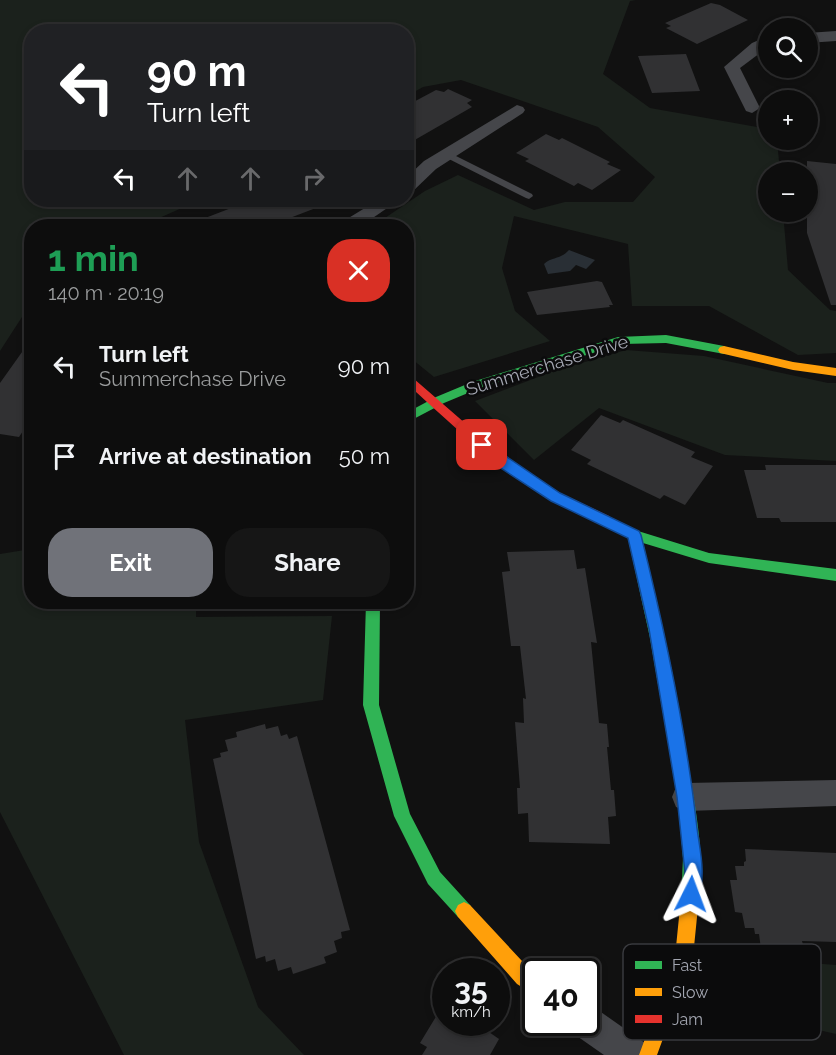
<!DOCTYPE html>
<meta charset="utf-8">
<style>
body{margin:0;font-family:Raleway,sans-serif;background:#161616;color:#f1f3f6;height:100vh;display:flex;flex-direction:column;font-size:22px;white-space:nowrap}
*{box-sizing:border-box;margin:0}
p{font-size:20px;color:#9a9c9d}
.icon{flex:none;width:33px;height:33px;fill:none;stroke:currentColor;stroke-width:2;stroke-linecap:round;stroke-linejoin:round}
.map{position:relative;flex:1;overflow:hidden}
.drawer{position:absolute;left:24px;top:219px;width:390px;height:390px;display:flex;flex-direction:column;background:#0d0d0d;border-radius:24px;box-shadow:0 3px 9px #0003,0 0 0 2px #2d2d2e}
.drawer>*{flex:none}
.top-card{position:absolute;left:24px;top:24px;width:390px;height:183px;border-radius:24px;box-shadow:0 3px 9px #0003,0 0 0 2px #2d2d2e;background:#202124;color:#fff;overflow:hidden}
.tools{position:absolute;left:758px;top:18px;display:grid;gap:12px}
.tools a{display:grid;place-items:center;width:60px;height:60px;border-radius:50%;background:#0d0d0d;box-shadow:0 3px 9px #0003,0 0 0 2px #2d2d2e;font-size:30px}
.speed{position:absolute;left:432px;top:958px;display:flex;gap:12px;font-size:30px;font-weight:700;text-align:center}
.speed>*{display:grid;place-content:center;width:78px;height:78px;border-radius:50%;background:#0d0d0d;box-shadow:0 3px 9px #0003,0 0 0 2px #2d2d2e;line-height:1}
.speed small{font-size:15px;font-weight:400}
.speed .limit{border:3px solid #111;border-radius:9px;background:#fff;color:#111}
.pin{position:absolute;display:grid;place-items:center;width:51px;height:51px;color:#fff;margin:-26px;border-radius:12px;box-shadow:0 3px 9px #0006}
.me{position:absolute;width:66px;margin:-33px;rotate:3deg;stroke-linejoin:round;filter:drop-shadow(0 0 4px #0008)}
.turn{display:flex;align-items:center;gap:21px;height:126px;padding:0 24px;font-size:27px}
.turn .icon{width:78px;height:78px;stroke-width:2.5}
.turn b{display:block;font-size:42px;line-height:51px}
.lanes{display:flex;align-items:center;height:57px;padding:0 24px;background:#0003;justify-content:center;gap:30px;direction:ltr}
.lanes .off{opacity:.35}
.round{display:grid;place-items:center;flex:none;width:63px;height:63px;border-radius:24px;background:#161616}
.headline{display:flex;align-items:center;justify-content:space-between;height:102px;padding:0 24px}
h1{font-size:36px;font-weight:700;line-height:45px;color:#1e9e55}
.primary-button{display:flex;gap:12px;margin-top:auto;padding:12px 24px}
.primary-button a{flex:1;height:69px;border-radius:24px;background:#707279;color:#fff;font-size:24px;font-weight:700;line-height:69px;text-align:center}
.primary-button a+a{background:#161616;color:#f1f3f6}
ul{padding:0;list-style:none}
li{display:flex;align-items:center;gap:18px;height:90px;padding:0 24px}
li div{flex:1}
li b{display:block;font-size:22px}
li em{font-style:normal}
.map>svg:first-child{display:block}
.green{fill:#1b211c}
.water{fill:#292f35}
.building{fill:#313133}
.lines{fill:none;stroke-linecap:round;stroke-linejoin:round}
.lane{fill:#45464a;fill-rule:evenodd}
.street{fill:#45464a;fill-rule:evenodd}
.fast{fill:#30b455;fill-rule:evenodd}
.slow{fill:#ff9f0a;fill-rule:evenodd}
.jam{fill:#e5322d;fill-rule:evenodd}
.route{fill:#1a73e8;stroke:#114b97;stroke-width:1.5}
.labels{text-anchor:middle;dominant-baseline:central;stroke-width:5;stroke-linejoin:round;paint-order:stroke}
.street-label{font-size:18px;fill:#a3a6b1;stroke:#0b0b0c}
.key{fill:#0b0b0c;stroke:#393a3e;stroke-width:1.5}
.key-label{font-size:16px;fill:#a3a6b1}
</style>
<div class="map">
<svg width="836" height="1055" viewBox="0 0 836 1055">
<rect width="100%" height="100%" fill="#111"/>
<!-- green -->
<path class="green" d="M0,0H636L630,1L603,74L650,108L768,129V140H777L780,172H768V212H783L788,270L830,310L836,311V353L798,355L709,306H632L628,244L514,216L502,268L515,311L550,341L434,377L407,355L406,226H373L425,191L458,175L534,210L565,202H633L655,177L598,127L461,80L423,87L407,96L406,32H32V200H200L141,226H32L31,303L0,351Z
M626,350L704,356L828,383H836V461L725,455L599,408L534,460L475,401L554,371Z
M31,549L32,602H196V617L332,616L323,700L185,720L199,842L258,1007L304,1055H124L0,812V554Z
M706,955L836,965V1034L702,1003Z"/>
<!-- water -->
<path class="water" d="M569,250L595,260L586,269L576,265L570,271L548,274L544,264C553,256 560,260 569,250Z"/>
<!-- building -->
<path class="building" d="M711,3L720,5L748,20L697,44L666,28L671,26L665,23Z
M686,54L700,91L652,93L638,56Z
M448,89L472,100L467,103L472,107L406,145V106L436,90L444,92Z
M546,134L559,140L562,138L610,162L607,164L621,170L592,190L578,183L574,186L525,161L529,159L516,153Z
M807,161L836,164V305H831L807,233Z
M252,200H333L334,201L269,226H187V225Z
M597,281L602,282L613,305H609L610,307L537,315L527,292Z
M32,338V430L25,428L19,437L0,434V383Z
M601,415L620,423L623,420L695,452L691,457L713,466L685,505L664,495L660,499L587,464L591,460L571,450Z
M765,465H836V522H781L779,518H757L744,470H766Z
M574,550L577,569L585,568L597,643L591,642L599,723L607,724L609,747H607L611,790H614L616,816L608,817L610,844L529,842L528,813L518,814L517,788H520L515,722L524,723L523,698L526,699L520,646H511L502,572L510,571L507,552Z
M265,724L266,729L278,726L281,736L287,734L289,739L297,736L350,930L341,932L342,938L334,941L337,952L324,957L326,963L293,974L291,967L278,971L275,959L266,962L265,956L256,959L213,759L221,757L220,753L228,751L225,740L237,737L236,732Z
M745,849L836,853V942L802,941L804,948H789V950L761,949L759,934H755L754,928H745L742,913L735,912L730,880H737L735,866H744V862L746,861Z
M440,1010L446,1014V1023H476L499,1039L490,1055H422L427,1047L420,1043Z"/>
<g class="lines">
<!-- lane -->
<path class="lane" d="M446,151L532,194L533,196L529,199L526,198L443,156V152Z"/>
<!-- street -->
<path class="street" d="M836,31V41L807,43V33Z
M768,36V47L740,68L760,108L752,113L746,111L724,67L752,43Z
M517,105L523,107L525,110L523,113L436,169L412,192L406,193V178L424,161Z
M378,200H399L361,226H340L342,222Z
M836,780V806L686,811L676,807L672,797L676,787L686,783Z
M586,1006L598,1010L645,1043L650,1055H604L574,1034L570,1023H586Z"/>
<!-- fast -->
<path class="fast" d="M666,335L724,346L730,350L724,354L666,343L622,344L480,388L444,403L406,423V413L436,397L472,382L618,337Z
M604,515L638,531L709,553L836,569V581L709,563L643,543C659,610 672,677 684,745C691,782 710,870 696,903L690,906L684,903L681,897L683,858L678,800L650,638L628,538L599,524L597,520L599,516Z
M366,602H380L379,705L410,814L440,872L470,905L473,911L470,917L464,920L458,917L428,884L394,816L363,705Z"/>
<!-- slow -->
<path class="slow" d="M724,346L793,362L836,368V376L793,370L720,353L718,350L720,347Z
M690,888L696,891L699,897L693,957L657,1055H639L675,957L681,897L684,891Z
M464,902L470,905L536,976V996L517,984L458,917L455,911L458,905Z"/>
<!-- jam -->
<path class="jam" d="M406,372L503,456L560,493L609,516L611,520L609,524C599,527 588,518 579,514C509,481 463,434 406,383Z"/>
</g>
<!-- route -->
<path class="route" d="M482,440L560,493L639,531L641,535C665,631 686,729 697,828C700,851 707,878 697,900L691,903L685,900L682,894L685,873L677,797L649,629L628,538L551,501L493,463L476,445Z"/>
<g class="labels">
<!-- street labels -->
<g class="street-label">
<text transform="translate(547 365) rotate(-17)">Summerchase Drive</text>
</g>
</g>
<!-- legend -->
<rect x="623" y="944" width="198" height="96" rx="9" class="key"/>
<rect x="635" y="961" width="27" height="8" fill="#30b455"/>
<rect x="635" y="988" width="27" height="8" fill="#ff9f0a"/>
<rect x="635" y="1015" width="27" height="8" fill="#e5322d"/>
<g class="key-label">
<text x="672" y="971">Fast</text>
<text x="672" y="998">Slow</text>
<text x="672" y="1025">Jam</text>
</g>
</svg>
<div class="tools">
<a><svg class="icon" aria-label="search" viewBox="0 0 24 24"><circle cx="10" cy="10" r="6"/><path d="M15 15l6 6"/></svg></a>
<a>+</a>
<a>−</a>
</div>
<div class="speed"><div>35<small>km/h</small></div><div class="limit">40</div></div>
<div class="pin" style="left:482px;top:445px;background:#d93025"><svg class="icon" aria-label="arrive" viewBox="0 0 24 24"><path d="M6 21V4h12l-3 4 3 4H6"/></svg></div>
<svg class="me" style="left:691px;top:894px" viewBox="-20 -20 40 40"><path d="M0-17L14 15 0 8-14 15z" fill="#1a73e8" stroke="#fff" stroke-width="4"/></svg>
<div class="top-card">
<div class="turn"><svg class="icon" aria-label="left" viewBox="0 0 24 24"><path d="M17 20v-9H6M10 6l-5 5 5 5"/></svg><div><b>90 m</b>Turn left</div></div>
<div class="lanes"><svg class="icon" aria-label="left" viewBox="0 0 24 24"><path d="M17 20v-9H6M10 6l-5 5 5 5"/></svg><svg class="icon off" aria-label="ahead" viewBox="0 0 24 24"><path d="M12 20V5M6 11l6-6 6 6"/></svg><svg class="icon off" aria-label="ahead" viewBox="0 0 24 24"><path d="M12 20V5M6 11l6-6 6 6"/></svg><svg class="icon off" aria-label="right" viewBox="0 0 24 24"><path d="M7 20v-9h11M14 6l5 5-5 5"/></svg></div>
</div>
<section class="drawer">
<div class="headline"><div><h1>1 min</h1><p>140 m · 20:19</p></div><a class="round" style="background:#d93025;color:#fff"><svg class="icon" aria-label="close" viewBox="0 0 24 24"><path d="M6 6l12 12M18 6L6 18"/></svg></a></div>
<ul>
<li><svg class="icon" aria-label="left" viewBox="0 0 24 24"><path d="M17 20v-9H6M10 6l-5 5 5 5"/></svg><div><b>Turn left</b><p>Summerchase Drive</p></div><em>90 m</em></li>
<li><svg class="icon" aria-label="arrive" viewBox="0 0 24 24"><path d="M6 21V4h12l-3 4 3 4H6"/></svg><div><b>Arrive at destination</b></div><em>50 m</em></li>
</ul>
<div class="primary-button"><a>Exit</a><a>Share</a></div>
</section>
</div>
